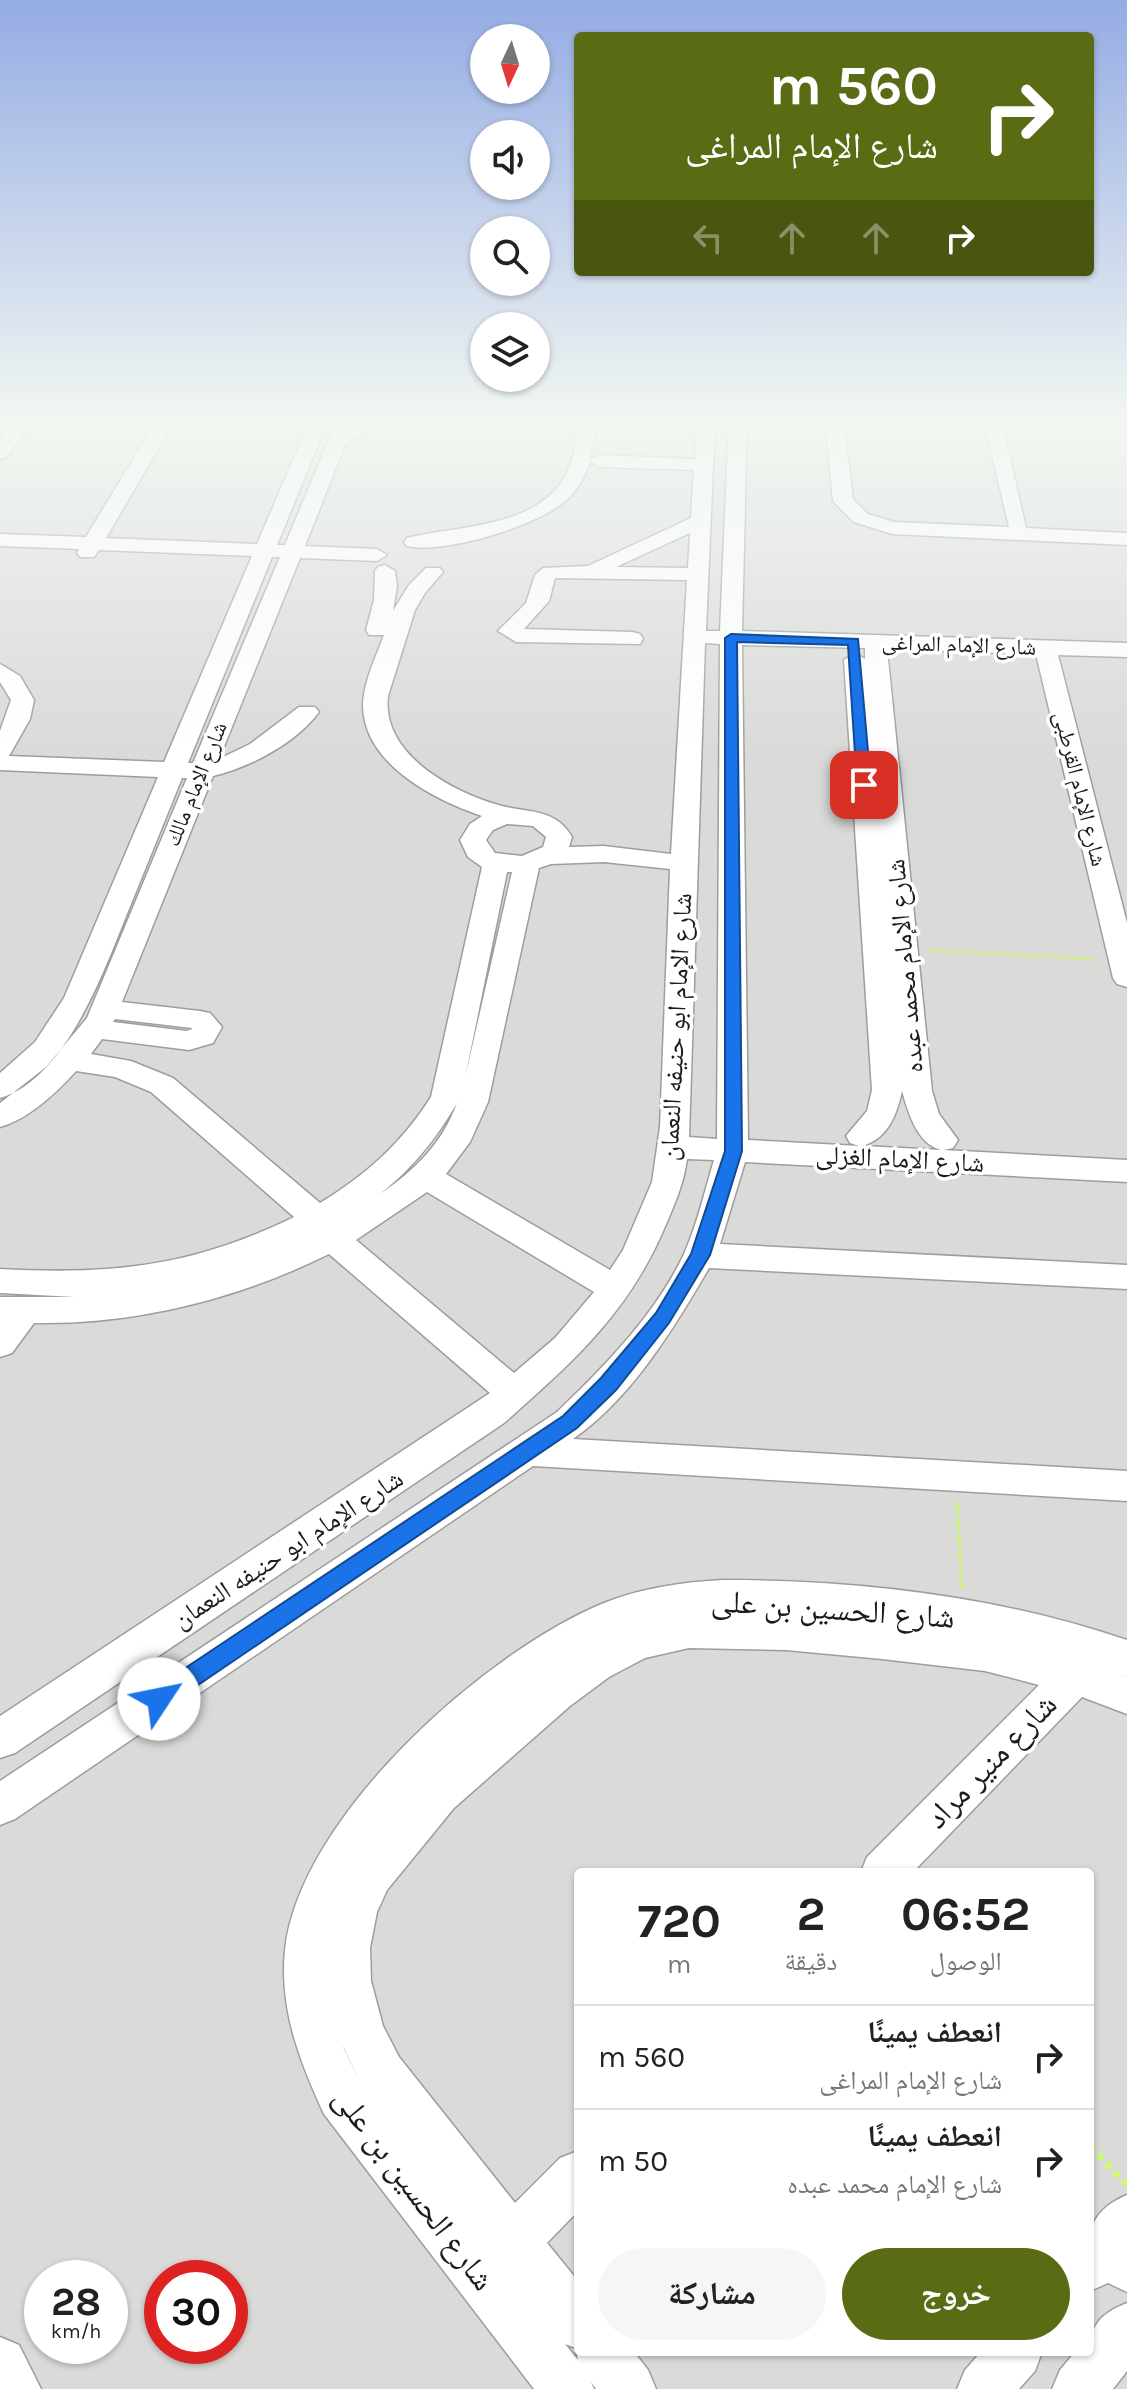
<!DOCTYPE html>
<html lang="ar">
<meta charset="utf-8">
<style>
body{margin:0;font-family:Karla,"Noto Naskh Arabic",sans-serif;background:#f6f6f6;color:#222;direction:rtl;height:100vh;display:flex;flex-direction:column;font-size:30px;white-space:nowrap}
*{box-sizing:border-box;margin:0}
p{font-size:26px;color:#767676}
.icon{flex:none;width:44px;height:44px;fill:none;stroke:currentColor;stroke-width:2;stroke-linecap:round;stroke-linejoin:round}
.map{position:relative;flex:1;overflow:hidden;direction:ltr}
.drawer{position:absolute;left:574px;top:1868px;width:520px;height:488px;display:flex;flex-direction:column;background:#fff;border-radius:8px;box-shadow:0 2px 6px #0004;direction:rtl}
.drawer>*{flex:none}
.top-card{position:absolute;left:574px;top:32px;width:520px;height:244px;border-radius:8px;box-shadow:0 2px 6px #0004;direction:rtl;background:#5a6c13;color:#fff;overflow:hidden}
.needle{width:52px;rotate:184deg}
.tools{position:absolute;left:470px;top:24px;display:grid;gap:16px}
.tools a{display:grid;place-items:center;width:80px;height:80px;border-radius:50%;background:#fff;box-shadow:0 2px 6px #0004;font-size:40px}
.speed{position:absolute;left:24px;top:2260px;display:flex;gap:16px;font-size:40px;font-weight:700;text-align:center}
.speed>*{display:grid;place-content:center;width:104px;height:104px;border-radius:50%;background:#fff;box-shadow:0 2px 6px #0004;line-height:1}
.speed small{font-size:20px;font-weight:400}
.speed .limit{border:12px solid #d22;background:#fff;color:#111}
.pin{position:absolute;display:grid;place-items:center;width:68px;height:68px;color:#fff;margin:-34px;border-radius:16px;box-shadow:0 4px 12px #0006}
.me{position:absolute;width:88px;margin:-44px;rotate:56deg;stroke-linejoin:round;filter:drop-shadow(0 0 6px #0008)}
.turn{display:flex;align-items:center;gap:28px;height:168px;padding:0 24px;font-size:36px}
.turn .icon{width:104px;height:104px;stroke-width:2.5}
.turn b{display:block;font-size:56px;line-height:68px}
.lanes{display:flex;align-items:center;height:76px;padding:0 24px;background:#0003;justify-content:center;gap:40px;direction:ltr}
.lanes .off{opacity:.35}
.eta{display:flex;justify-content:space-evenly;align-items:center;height:136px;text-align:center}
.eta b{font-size:48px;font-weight:700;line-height:56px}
.button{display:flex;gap:16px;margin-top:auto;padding:16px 24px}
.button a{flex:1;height:92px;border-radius:48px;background:#5a6c13;color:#fff;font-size:32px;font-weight:700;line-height:92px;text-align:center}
.button a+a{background:#f6f6f6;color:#222}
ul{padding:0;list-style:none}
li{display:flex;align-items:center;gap:24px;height:104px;padding:0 24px;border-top:2px solid #e0e0e0}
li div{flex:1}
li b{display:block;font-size:30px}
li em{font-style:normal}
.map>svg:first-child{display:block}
.residential{fill:#dadad9;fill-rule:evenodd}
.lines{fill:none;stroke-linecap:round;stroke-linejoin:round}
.minor-casing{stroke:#9d9d9d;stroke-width:3}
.path-far2{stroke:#cefc63;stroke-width:3;stroke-dasharray:3 3;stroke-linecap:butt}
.path-far1{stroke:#cefc63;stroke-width:4;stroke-dasharray:4 4;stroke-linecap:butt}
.path{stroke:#cefc63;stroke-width:6;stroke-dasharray:6 6;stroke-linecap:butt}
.minor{fill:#fff;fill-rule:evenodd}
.route{fill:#1a73e8;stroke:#114b97;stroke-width:2}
.labels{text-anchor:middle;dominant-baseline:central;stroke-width:7;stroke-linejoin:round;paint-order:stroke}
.far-street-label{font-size:22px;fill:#1c1c1c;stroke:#fff}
.street-label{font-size:26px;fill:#1c1c1c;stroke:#fff}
.near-street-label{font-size:32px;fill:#1c1c1c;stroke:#fff}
</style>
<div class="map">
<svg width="1127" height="2389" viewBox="0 0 1127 2389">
<rect width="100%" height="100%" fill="#e2eee1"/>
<!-- residential -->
<path class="residential" d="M0,418H1127V2389H0ZM578,1872H1090V2352H578ZM42,2278H110V2346H42ZM162,2278H230V2346H162Z"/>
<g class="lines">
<!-- minor casing -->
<g class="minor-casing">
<path id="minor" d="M16,418H34L7,457L0,459V440Z
M158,418H176L106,538L257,544L311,418H329L277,545H285L338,418H356L353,425L365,418H387L345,445L305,546L377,549L387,555L377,561L300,558L219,759L250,744L299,707H315L319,712C295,744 250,767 213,776L122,1002L200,1011L210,1013L222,1027L213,1043L189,1050L102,1039L91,1054L131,1061L173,1078L320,1203C366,1175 402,1143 431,1097L482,867L468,857L460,840L470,824L482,816C435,800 365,765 363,707C363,683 376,657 384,635H369L366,630L374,600L375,571L378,567L385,565L395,571L397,586L393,611L409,585L426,568H440L443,572L425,593L415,610L388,696C381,755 454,793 502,806C530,813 556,809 572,837L569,847L604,846L671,854L687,580L555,578L549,601L524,629L632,632L640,634L643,639L640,644L516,642L498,631L526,603L535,575L543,568L588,566L691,518L694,470L599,467L590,461C585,477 576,493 563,503C535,526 442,555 407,546L404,542L407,538C455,526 535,528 564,478C575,460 576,438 580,418H598L590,460L599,455L695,459L697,418H715L706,631H720L729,418H747L742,631L1127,643V657L1058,655L1127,923V987L1117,984L1113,978L1036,654L887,649L932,1091L939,1114L958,1140L953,1148L943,1150L1127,1160V1182L745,1162L720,1244L1127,1265V1289L709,1268C674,1328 632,1398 573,1439L1127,1471V1501L533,1466L15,1819L0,1825V1781L557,1412C605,1366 656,1314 684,1254C697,1225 705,1190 714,1160L687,1159C684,1182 676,1201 667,1222C630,1312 574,1361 504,1423L15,1753L0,1758V1716L490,1393L329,1254C238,1299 136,1325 34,1323L12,1353L0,1357V1297H75L0,1293V1269C112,1275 192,1267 294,1217L151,1092L115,1077L76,1071C56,1093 29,1119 0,1127V1103L46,1067L87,1018L187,778H182C165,820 148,862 131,904C107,962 68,1079 0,1098V1073L35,1042L64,998L158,777L0,770V731L11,700L0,682V664L20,676L34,700L30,719L9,756L164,762L252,556L99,550L94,557H80L77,553L79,549L0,546V534L86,537ZM690,533L688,568L616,567ZM272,557H280L193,763H188ZM705,643L720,644L717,1139L689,1137ZM742,645L865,648V659L855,653L844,660L872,1090L867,1111L846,1136L850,1143L859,1146L748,1140ZM507,824L533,826L546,837L543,847L522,856L495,853L486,840L493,830ZM604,862L670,869L660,1127L652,1182L623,1250L610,1270L446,1174L470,1142L488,1102L539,868L551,864ZM507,872H512L465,1078ZM115,1019L192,1028V1029L187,1031L113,1022ZM902,1091C908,1112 917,1144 941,1150L862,1146C888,1139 897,1114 902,1091ZM457,1103C442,1144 415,1170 380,1194C413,1168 436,1139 457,1103ZM427,1192L594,1292L555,1338L514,1373L356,1240Z
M825,418H843L853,499L868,514L894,522L1009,527L983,418H1001L1026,528L1127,533V545L892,534L854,522L833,501Z
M723,1580C859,1580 998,1596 1127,1640V1676L1099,1666L1127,1676V1714L1082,1697L913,1872H861L867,1857L1039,1685L985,1671L882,1659L786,1650L689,1648L645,1658L609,1677L570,1706L454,1808L387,1890L377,1912L370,1948L371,1981L383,2026L399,2057L515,2203L560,2158L578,2151V2211L547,2243L578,2281V2352H634L648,2370L656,2389H596L591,2382L594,2389H534L324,2114C300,2062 279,2009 285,1950C299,1817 486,1651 604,1603C641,1588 683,1582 723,1580ZM343,2046L344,2049L362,2086ZM565,2344L576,2348L578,2360Z
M1127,2195V2292L1108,2283L1090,2291C1090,2246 1079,2215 1127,2195Z
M1127,2303V2371L1113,2389H1052L1060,2370L1075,2352H1090C1090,2324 1102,2313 1127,2303Z
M0,2337L19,2345L41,2389H0Z
M981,2352H1042L1035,2371L1019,2389H957L965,2370Z"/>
</g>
<!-- path-far2 -->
<path class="path-far2" d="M25,451L66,452
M163,462L278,465
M929,950L1096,959"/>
<!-- path-far1 -->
<path class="path-far1" d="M957,1503L962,1590"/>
<!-- path -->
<path class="path" d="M1090,2146L1127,2185"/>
<!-- minor -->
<use href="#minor" class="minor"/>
</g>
<!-- sky -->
<linearGradient id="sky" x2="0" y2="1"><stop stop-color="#95ace4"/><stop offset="0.56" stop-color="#f2f7f2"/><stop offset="1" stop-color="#f2f7f2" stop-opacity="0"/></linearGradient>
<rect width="1127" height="753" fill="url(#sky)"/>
<!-- route -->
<path class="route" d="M731,634L858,639L871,785L864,789L857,785L848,645L737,642L742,1151L710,1255L669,1323L616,1390L577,1428L167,1706L159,1709L151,1706L147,1699L151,1691L563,1416L601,1378L656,1313L691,1254L725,1151V638Z"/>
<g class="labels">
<!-- far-street labels -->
<g class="far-street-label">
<text transform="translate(959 645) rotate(2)">شارع الإمام المراغى</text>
<text transform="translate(196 784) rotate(-68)">شارع الإمام مالك</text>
<text transform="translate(1080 789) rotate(76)">شارع الإمام القرطبى</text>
</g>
<!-- street labels -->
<g class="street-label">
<text transform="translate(905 966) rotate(-95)">شارع الإمام محمد عبده</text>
<text transform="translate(676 1027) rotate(-87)">شارع الإمام ابو حنيفه النعمان</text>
<text transform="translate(900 1159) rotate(3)">شارع الإمام الغزلى</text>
<text transform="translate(288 1549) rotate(-33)">شارع الإمام ابو حنيفه النعمان</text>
</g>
<!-- near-street labels -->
<g class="near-street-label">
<text transform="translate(833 1609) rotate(4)">شارع الحسين بن على</text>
<text transform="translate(991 1761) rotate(-46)">شارع منير مراد</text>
<text transform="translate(414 2189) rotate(53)">شارع الحسين بن على</text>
</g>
</g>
</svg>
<div class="tools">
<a><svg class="needle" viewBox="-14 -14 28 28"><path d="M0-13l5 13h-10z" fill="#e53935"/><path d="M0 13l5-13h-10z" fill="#767676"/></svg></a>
<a><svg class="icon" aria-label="sound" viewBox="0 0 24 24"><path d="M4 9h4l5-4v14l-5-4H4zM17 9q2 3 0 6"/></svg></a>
<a><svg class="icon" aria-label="search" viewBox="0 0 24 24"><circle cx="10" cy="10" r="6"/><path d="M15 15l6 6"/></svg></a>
<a><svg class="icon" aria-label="layers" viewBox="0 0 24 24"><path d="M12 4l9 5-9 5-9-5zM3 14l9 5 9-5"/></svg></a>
</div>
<div class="speed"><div>28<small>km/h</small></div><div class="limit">30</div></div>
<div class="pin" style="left:864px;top:785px;background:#d93025"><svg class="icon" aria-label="arrive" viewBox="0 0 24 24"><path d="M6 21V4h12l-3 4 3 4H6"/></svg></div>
<svg class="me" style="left:159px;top:1699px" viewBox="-20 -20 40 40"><circle r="19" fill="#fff"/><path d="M0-13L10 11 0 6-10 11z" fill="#1a73e8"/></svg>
<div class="top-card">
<div class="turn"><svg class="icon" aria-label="right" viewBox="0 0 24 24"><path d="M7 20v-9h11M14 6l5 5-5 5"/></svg><div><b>560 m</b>شارع الإمام المراغى</div></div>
<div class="lanes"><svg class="icon off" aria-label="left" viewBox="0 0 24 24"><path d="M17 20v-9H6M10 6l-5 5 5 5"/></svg><svg class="icon off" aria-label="ahead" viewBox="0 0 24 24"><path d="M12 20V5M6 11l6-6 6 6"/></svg><svg class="icon off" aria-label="ahead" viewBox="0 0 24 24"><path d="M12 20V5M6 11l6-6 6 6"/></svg><svg class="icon" aria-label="right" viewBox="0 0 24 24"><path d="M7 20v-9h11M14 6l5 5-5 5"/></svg></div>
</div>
<section class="drawer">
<div class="eta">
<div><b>06:52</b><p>الوصول</p></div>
<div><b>2</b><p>دقيقة</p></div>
<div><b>720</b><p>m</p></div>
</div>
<ul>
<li><svg class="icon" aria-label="right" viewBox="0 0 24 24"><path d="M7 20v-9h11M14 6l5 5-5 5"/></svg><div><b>انعطف يمينًا</b><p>شارع الإمام المراغى</p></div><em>560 m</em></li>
<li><svg class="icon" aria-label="right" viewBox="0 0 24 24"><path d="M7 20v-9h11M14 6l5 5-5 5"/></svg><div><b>انعطف يمينًا</b><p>شارع الإمام محمد عبده</p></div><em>50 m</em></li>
</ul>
<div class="button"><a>خروج</a><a>مشاركة</a></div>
</section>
</div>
